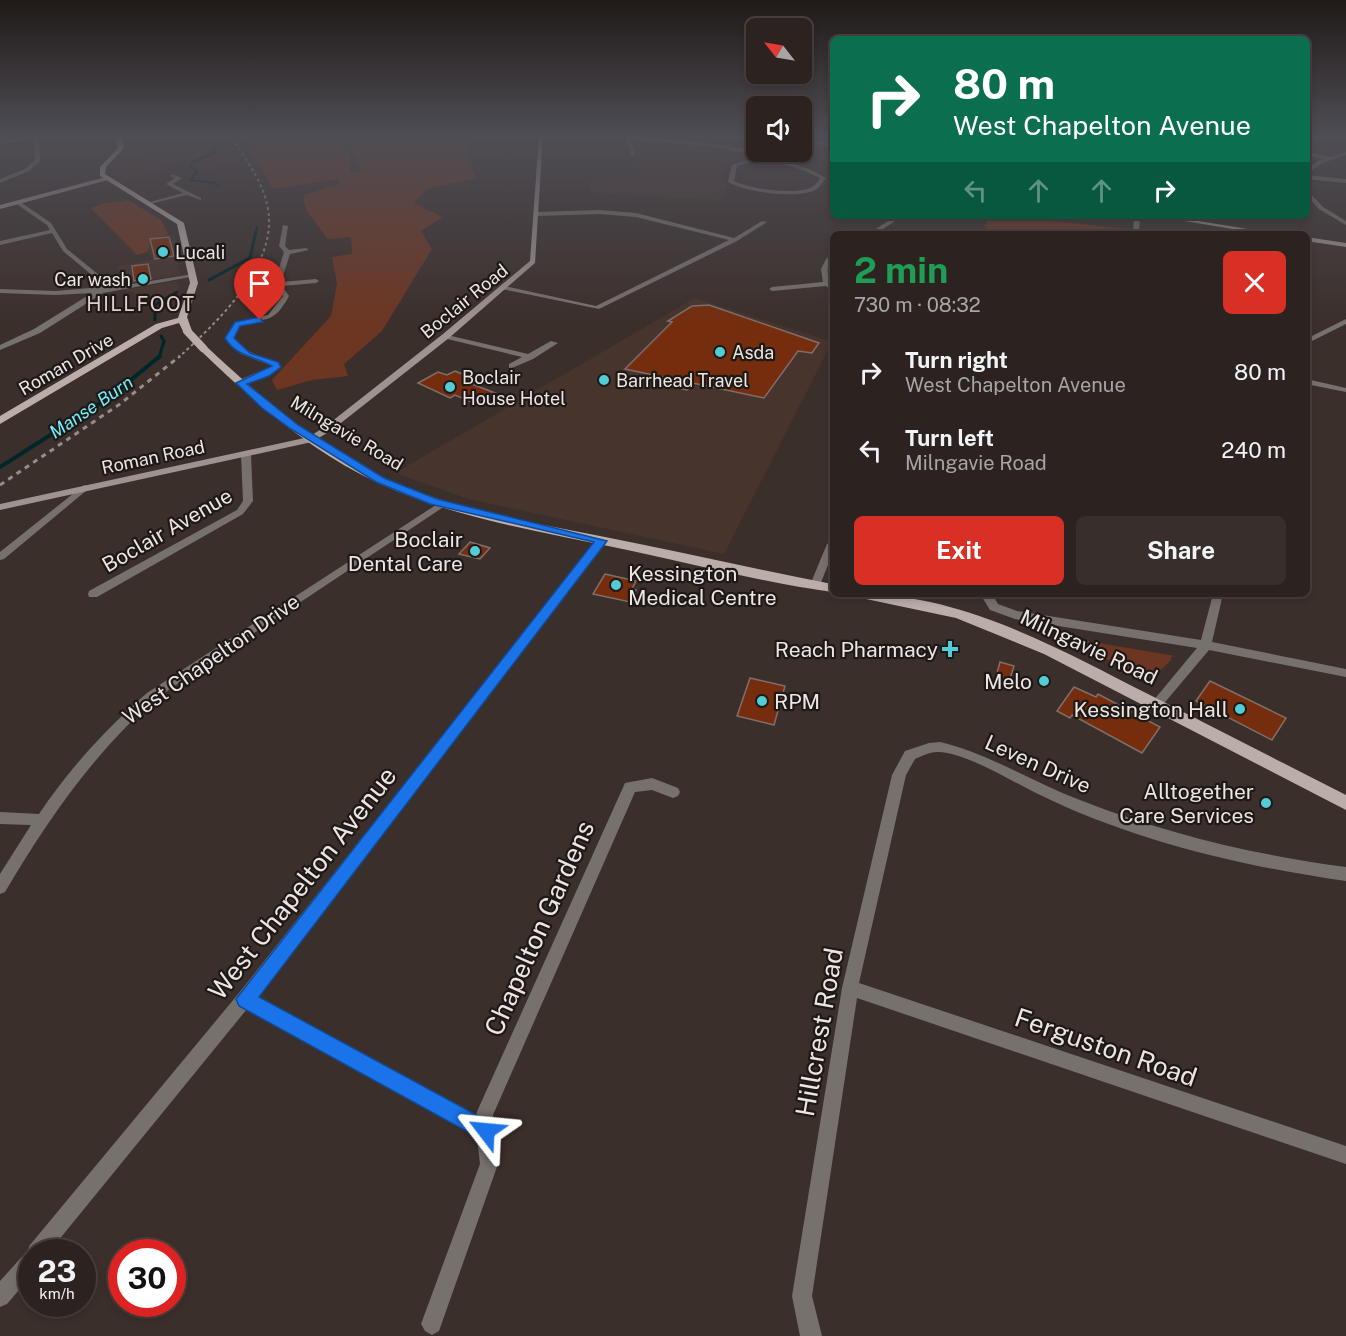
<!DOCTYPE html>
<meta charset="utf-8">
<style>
body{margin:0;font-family:"Public Sans",sans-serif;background:#382f2d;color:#f1f3f6;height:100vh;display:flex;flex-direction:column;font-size:22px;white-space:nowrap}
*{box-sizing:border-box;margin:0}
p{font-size:20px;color:#a6a4a5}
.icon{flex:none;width:33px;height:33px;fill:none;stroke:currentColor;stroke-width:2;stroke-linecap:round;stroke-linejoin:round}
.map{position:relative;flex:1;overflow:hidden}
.panel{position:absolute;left:830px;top:231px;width:480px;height:366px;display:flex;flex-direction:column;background:#2c2320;border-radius:9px;box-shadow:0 3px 9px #0003,0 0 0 2px #48403e}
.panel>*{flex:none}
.hud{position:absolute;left:830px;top:36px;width:480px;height:183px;border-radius:9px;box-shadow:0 3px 9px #0003,0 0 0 2px #48403e;background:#0b6e4f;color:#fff;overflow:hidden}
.needle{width:39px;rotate:301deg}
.buttons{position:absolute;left:746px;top:18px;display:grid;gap:12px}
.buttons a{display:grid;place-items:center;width:66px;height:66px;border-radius:9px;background:#2c2320;box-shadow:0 3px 9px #0003,0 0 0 2px #48403e;font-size:30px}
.speed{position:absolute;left:18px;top:1239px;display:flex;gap:12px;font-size:30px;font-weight:700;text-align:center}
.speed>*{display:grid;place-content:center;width:78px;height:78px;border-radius:50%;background:#2c2320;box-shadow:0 3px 9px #0003,0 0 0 2px #48403e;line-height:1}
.speed small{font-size:15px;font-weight:400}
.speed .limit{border:9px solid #d22;background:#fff;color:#111}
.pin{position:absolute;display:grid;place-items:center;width:51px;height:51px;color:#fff;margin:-62px -26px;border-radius:50% 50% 50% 0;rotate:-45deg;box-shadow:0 0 6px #0007}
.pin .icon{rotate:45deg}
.me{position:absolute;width:66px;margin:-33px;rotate:299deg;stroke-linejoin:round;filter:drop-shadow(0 0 4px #0008)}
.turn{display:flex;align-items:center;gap:21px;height:126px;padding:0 24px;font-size:27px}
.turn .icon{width:78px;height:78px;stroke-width:2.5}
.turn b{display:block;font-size:42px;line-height:51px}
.lanes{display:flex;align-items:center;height:57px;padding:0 24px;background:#0003;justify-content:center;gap:30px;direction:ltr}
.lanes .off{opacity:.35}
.round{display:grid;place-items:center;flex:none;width:63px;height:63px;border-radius:9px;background:#382f2d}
.overview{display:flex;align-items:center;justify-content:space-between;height:102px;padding:0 24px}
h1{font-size:36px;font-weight:700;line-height:45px;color:#1e9e55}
.button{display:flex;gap:12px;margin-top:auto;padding:12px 24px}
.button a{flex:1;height:69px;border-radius:9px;background:#d93025;color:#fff;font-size:24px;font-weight:700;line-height:69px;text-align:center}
.button a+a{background:#382f2d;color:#f1f3f6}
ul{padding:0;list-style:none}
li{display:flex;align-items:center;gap:18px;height:78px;padding:0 24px}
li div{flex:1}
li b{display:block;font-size:22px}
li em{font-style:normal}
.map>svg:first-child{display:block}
.built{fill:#47342d}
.green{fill:#6d3622}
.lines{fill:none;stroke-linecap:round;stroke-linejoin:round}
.stream-far2{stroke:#002629;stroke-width:2}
.stream-far1{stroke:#002629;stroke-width:3}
.stream{stroke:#002629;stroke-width:4}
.building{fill:#752d0e;stroke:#7e6f6a;stroke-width:1.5}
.street{fill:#77716e;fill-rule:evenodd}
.secondary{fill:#9e9390;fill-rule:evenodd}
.primary{fill:#bbaea9;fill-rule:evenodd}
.rail-far1{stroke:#968c89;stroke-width:2;stroke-dasharray:3 3;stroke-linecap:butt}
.rail{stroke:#968c89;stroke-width:3;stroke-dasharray:5 5;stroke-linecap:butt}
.primary-bridge{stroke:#bbaea9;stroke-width:8}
.route{fill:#1a73e8;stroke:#114b97;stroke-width:1.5}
.poi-dot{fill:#52ccd6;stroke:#1e1917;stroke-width:2}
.labels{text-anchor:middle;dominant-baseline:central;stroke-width:4.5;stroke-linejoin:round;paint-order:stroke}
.far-poi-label{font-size:18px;fill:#ede5e2;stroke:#1e1917;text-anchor:start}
.far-street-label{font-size:18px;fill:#ede5e2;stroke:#1e1917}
.far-water-label{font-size:18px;font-style:italic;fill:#72effa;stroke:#1e1917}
.far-quarter-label{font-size:20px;letter-spacing:1.5px;fill:#dfcec9;stroke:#1e1917}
.street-label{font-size:21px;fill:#ede5e2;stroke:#1e1917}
.poi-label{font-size:21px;fill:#ede5e2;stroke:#1e1917;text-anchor:end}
.near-street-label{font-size:26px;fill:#ede5e2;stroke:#1e1917}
</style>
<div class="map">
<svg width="1346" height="1336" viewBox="0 0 1346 1336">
<rect width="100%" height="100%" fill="#3b2f2b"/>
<!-- built -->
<path class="built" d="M634,141L709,146L755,156L733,161L725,167L721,179L728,185L720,200L591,193L589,181L639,174Z
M226,144L236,164L201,171L192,166L194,162L219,152L218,146Z
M203,152V157L194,160L159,164L164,172L123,182L113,174L116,163Z
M175,234L180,275L120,284L118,266L152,260L147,240Z
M177,281L180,286L177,292L158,300L124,290Z
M695,298L832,342L724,554L468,499L395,473Z"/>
<!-- green -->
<path class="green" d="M242,135H350L349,173L360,172L352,153L351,135H470L466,154L477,178L427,189L414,203L442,217L421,231L432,249L382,331L344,364L348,376L312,380L277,390L272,380L331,316L337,284L332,257L352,254L351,237L328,239L306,210L303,195L340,184L338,179L273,189Z
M128,200L161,220L168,234L150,242L148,252L137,255L91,208L106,203Z
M994,216H1040V220L1131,229L1129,234H980L987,229L984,225Z
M1075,639L1175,656L1171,657V660L1159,672L1147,674L1145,670H1137L1139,674L1077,646L1072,642Z"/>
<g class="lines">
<!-- stream-far2 -->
<path class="stream-far2" d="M219,135L224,141L213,147L215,153L192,162L191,167L197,171L191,180L216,183L219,187
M256,233L257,227"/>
<!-- stream-far1 -->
<path class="stream-far1" d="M209,280L250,258L256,231
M155,320V305L177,292
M159,358L164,341L161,336"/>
<!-- stream -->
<path class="stream" d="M0,467L110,397L160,356"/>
</g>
<!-- building -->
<path class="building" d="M169,237L174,256L155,259L150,239Z
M148,264L151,279L134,281L132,266Z
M709,305L819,343L812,353L798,351L764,398L693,383L687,390L661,384L667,378L625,369L672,322L668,321L692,306Z
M455,371L472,378L464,381L495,393L476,404L455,395L450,398L418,383L438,372L447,375Z
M470,542L490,548L480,559L459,554Z
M605,574L636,581L632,589L636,590L630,602L593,594Z
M1000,662L1014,666L1007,688L994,684Z
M750,678L785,686L774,725L737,716Z
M1210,681L1286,718L1272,740L1196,701Z
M1074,687L1096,697L1098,694L1160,727L1142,753L1072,715L1070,718L1057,711Z"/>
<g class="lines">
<!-- street -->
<path class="street" d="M34,135H45L39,137L40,161L29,171L0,183V179L25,169L35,160L34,138L0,144V142Z
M625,135L709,143L749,150L809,169L826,178C823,182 820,186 817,189C800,200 744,192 728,182L732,165L760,156L709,146L631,140L635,155L633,156L631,155ZM765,158L805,171L820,178C817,182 815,186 810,188C793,195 750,189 734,181L737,166Z
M1330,135H1346V137Z
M1306,152L1331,157L1346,152V155L1322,163L1306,174V170L1318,161L1325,159L1306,155Z
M171,174L182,178L173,184L201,198V200L187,195L146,205V203L183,193L166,184L175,178L171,176Z
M1306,175L1346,179V183L1306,179Z
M1306,189L1323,207L1346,221V225L1319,209L1306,195Z
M15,201H19L51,223L67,249L104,279L108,288L193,274L196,276L103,293L40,333L0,350V345L34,329L92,293L56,295L0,293V289L56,291L101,287L99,281L63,251L52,233L0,245V241L50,230L47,225L15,203Z
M600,210L636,213L734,238L762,221L767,222L737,241L599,309L502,289V287L504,286L596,306L729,240L636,217L600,214L537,216L534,214L537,212Z
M896,216H903L875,234H868Z
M1134,216H1140L1139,234H1133Z
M283,225L288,226L285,246L289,250L306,248L309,250L290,254L281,282L316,279L319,281L316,283L282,286L289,296C273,325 268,316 241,326L233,338C244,352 261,357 278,362L280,367L243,385H237V381L272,366L241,354L225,338L235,322L268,315L283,296L274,284L284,252L279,246Z
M832,255V260C822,273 832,278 832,291L826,286L772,291L769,289L772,287L823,282L821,269L826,259Z
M1346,319V324L1306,344V339Z
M443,334L528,354L551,341L558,343L533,359L512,368H509V364L522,357L443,338Z
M1306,379L1346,388V392L1306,384Z
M246,452L251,455L253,501L243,514L97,597H89L88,594L89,591L237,510L243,501L241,455Z
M84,485L87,486V490L4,559L0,560V552Z
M442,501L445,502V506L155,699C91,757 49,818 5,892L0,894V874L31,825L0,824V812L39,814C69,769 106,729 147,693Z
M602,538L607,541L606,543L257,997L475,1116L625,783L652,778L678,788L680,792L678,796L673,798L652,790L635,792L493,1115L498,1164L439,1331L432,1335L425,1331L421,1324L480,1164L477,1137L247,1009L49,1252H32V1275L7,1304L0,1307V1281L27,1251L30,1245L239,993L598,539Z
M832,541V555L820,585L819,587H811L810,585L827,544Z
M984,594H995L994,597L998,604L1017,611L1201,640L1213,594H1223L1212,642L1346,669V677L1209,650L1161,707H1153L1151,704L1153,701L1197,648L1015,619L990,610L982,597Z
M940,742C990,754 1032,782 1080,800C1166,834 1255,855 1346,867V881C1241,866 1134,841 1038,794C1013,782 963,751 937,752C929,752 922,756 915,759L906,775L859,983L1346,1146V1164L857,998L812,1296L822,1336H800L792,1296L842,988L892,775L905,751L929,743Z"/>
<!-- secondary -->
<path class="secondary" d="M539,135H543L535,263L449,338L332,430L312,442L0,510V504L309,437L326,426L443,334L530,261Z
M801,137L832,145V147L801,139Z
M106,177L108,180L0,209V205Z
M1154,216H1168L1278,234H1263Z
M1306,237L1346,243V247L1306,241Z"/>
<!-- primary -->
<path class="primary" d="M115,135H121L124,148L106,167L105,174L184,223L198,283L187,317L192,331L184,333L179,323L162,328L0,424V416L156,324L178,318L190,283L177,224L100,176V167L118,148Z
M200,346H206C260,397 318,446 385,478C454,510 530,522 605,537C680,552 756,569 832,584V592C765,583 698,565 632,551C546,532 458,520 378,483C310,451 253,401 200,350Z
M859,594C964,594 1061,650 1152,696C1217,729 1281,762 1346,795V810L1044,654L956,618L866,599Z"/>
<!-- rail-far1 -->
<path class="rail-far1" d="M178,358C216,323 278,266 268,209C264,182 244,158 231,135"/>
<!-- rail -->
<path class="rail" d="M0,485L120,404L180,356"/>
<!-- primary-bridge -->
<path class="primary-bridge" d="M187,331L203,348"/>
</g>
<!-- sky -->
<linearGradient id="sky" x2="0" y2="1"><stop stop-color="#201a18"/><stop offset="0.42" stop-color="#4f4d55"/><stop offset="1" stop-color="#4f4d55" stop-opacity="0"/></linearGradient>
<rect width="1346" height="322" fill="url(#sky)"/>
<!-- route -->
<path class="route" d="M260,317L263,322L240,326L234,338L250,353L278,362L281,367L269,376L247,384L298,425L384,478L437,499L607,541L259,997L493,1124L496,1131L493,1139L486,1142L239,1006L236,999L594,542L430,504L376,482L291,429L262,408L236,383L272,366C255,356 236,357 225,338L235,322Z"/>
<!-- markers -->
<g class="poi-dot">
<circle cx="163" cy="252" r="6"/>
<circle cx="143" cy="279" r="6"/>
<circle cx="720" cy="352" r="6"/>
<circle cx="604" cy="380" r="6"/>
<circle cx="450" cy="387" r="6"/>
<circle cx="475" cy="551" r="6"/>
<circle cx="616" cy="585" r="6"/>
<path d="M947 640h6v6h6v6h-6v6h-6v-6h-6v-6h6z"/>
<circle cx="1044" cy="681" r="6"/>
<circle cx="762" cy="701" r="6"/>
<circle cx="1240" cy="709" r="6"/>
<circle cx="1266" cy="803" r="6"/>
</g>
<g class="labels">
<!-- far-poi labels -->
<g class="far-poi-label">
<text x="175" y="252">Lucali</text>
<text x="131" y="279" text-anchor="end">Car wash</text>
<text x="732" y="352">Asda</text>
<text x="462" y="377">Boclair<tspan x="462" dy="21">House Hotel</tspan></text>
<text x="616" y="380">Barrhead Travel</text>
</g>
<!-- far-street labels -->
<g class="far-street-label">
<text transform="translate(464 301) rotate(-39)">Boclair Road</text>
<text transform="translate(66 364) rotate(-30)">Roman Drive</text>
<text transform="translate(347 433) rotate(31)">Milngavie Road</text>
<text transform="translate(153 457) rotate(-12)">Roman Road</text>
</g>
<!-- far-water labels -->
<g class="far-water-label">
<text transform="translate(91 407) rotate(-34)">Manse Burn</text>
</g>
<!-- far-quarter labels -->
<g class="far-quarter-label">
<text x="141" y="304">HILLFOOT</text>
</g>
<!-- street labels -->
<g class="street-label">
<text transform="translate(167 530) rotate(-30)">Boclair Avenue</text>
<text transform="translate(1089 647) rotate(25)">Milngavie Road</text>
<text transform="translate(211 659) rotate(-35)">West Chapelton Drive</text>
<text transform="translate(1038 764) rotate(24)">Leven Drive</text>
</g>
<!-- poi labels -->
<g class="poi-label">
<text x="463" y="539">Boclair<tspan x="463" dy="24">Dental Care</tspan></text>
<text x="628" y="573" text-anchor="start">Kessington<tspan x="628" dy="24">Medical Centre</tspan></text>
<text x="938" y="649">Reach Pharmacy</text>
<text x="1032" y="681">Melo</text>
<text x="774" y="701" text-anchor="start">RPM</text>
<text x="1228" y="709">Kessington Hall</text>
<text x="1254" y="791">Alltogether<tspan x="1254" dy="24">Care Services</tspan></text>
</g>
<!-- near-street labels -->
<g class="near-street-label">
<text transform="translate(302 883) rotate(-52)">West Chapelton Avenue</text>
<text transform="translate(539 928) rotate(-66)">Chapelton Gardens</text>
<text transform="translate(819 1032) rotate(-80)">Hillcrest Road</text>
<text transform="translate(1106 1047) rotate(19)">Ferguston Road</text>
</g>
</g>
</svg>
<div class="buttons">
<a><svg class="needle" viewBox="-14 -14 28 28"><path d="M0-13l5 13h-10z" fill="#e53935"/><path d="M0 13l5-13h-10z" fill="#a6a4a5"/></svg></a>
<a><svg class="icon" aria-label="sound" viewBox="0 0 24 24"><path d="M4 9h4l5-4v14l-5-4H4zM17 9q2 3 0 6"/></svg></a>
</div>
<div class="speed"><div>23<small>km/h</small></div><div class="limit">30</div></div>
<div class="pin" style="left:260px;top:320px;background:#d93025"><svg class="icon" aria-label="arrive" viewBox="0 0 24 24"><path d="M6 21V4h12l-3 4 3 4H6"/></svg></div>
<svg class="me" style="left:486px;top:1131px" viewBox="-20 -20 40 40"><path d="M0-17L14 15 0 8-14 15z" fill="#1a73e8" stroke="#fff" stroke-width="4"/></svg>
<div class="hud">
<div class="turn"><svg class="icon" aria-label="right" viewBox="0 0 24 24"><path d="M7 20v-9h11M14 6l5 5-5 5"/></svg><div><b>80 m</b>West Chapelton Avenue</div></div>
<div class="lanes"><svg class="icon off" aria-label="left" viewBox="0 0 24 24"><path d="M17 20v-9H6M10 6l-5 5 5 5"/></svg><svg class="icon off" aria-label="ahead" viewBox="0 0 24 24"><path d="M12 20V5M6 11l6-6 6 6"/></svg><svg class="icon off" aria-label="ahead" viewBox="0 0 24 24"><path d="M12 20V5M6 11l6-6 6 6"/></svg><svg class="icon" aria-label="right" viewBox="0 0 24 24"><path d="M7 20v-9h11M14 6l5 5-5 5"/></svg></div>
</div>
<section class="panel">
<div class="overview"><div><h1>2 min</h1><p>730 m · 08:32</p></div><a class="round" style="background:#d93025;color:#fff"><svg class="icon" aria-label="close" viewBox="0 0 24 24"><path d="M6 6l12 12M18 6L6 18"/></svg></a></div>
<ul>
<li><svg class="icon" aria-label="right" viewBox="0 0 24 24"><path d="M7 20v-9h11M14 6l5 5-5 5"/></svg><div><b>Turn right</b><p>West Chapelton Avenue</p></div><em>80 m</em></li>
<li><svg class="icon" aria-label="left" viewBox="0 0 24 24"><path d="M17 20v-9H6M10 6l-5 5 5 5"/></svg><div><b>Turn left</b><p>Milngavie Road</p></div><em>240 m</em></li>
</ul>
<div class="button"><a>Exit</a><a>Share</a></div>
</section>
</div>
